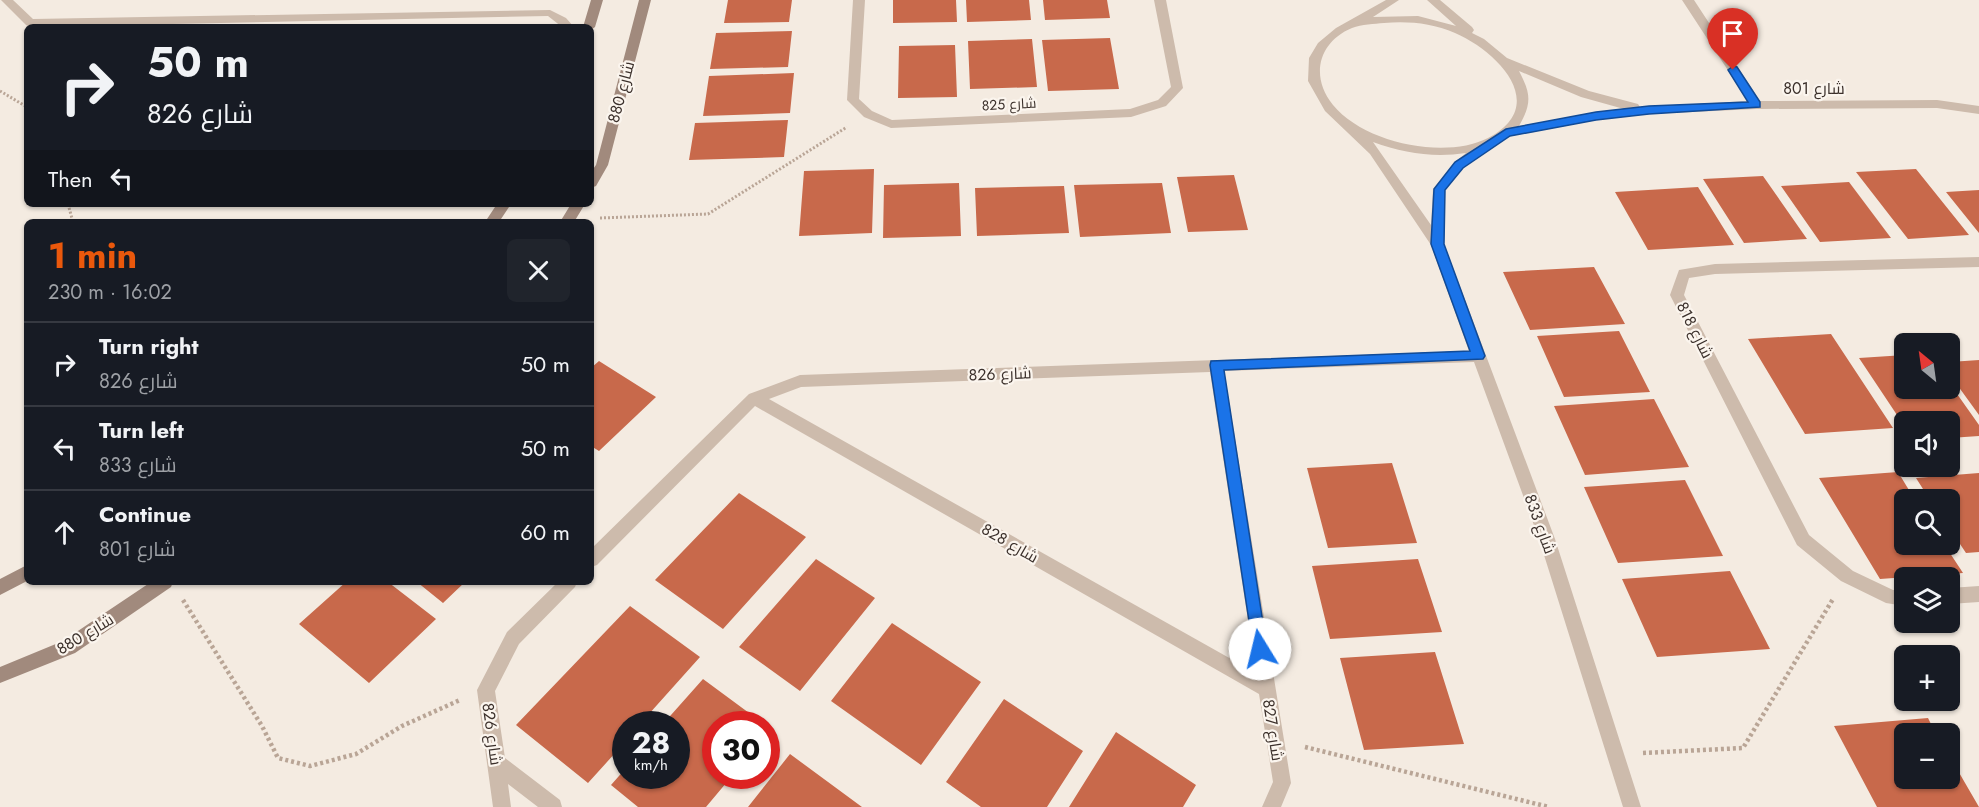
<!DOCTYPE html>
<meta charset="utf-8">
<style>
body{margin:0;font-family:Jost,Cairo,sans-serif;background:#20242c;color:#f1f3f6;height:100vh;display:flex;flex-direction:column;font-size:22px;white-space:nowrap}
*{box-sizing:border-box;margin:0}
p{font-size:20px;color:#9ea1a6}
.icon{flex:none;width:33px;height:33px;fill:none;stroke:currentColor;stroke-width:2;stroke-linecap:round;stroke-linejoin:round}
.map{position:relative;flex:1;overflow:hidden}
.panel{position:absolute;left:24px;top:219px;width:570px;height:366px;display:flex;flex-direction:column;background:#171b24;border-radius:9px;box-shadow:0 2px 4px #0004}
.panel>*{flex:none}
.hud{position:absolute;left:24px;top:24px;width:570px;height:183px;border-radius:9px;box-shadow:0 2px 4px #0004;background:#171b24;color:#f1f3f6;overflow:hidden}
.needle{width:39px;rotate:331deg}
.tools{position:absolute;left:1894px;top:333px;display:grid;gap:12px}
.tools a{display:grid;place-items:center;width:66px;height:66px;border-radius:9px;background:#171b24;box-shadow:0 2px 4px #0004;font-size:30px}
.speed{position:absolute;left:612px;top:711px;display:flex;gap:12px;font-size:30px;font-weight:700;text-align:center}
.speed>*{display:grid;place-content:center;width:78px;height:78px;border-radius:50%;background:#171b24;box-shadow:0 2px 4px #0004;line-height:1}
.speed small{font-size:15px;font-weight:400}
.speed .limit{border:9px solid #d22;background:#fff;color:#111}
.pin{position:absolute;display:grid;place-items:center;width:51px;height:51px;color:#fff;margin:-62px -26px;border-radius:50% 50% 50% 0;rotate:-45deg;box-shadow:0 0 6px #0007}
.pin .icon{rotate:45deg}
.me{position:absolute;width:66px;margin:-33px;rotate:351deg;stroke-linejoin:round;filter:drop-shadow(0 0 4px #0008)}
.turn{display:flex;align-items:center;gap:21px;height:126px;padding:0 24px;font-size:27px}
.turn .icon{width:78px;height:78px;stroke-width:2.5}
.turn b{display:block;font-size:42px;line-height:51px}
.then{display:flex;align-items:center;height:57px;padding:0 24px;background:#0003;gap:12px;font-size:22px}
.round{display:grid;place-items:center;flex:none;width:63px;height:63px;border-radius:9px;background:#20242c}
.overview{display:flex;align-items:center;justify-content:space-between;height:102px;padding:0 24px}
h1{font-size:36px;font-weight:700;line-height:45px;color:#ea580c}
ul{padding:0;list-style:none}
li{display:flex;align-items:center;gap:18px;height:84px;padding:0 24px;border-top:2px solid #363941}
li div{flex:1}
li b{display:block;font-size:22px}
li em{font-style:normal}
.map>svg:first-child{display:block}
.building{fill:#c8694b}
.lines{fill:none;stroke-linecap:round;stroke-linejoin:round}
.path-far1{stroke:#b9a596;stroke-width:3;stroke-dasharray:2 2;stroke-linecap:butt}
.path{stroke:#b9a596;stroke-width:4.5;stroke-dasharray:3 3;stroke-linecap:butt}
.lane{fill:#cdbbac;fill-rule:evenodd}
.street{fill:#cdbbac;fill-rule:evenodd}
.secondary{fill:#a18a7d;fill-rule:evenodd}
.route{fill:#1a73e8;stroke:#114b97;stroke-width:1.5}
.labels{text-anchor:middle;dominant-baseline:central;stroke-width:4.5;stroke-linejoin:round;paint-order:stroke}
.far-street-label{font-size:14px;fill:#3b302b;stroke:#fbf5ee}
.street-label{font-size:16px;fill:#3b302b;stroke:#fbf5ee}
</style>
<div class="map">
<svg width="1979" height="807" viewBox="0 0 1979 807">
<rect width="100%" height="100%" fill="#f4ebe1"/>
<!-- building -->
<path class="building" d="M728,0H792L789,22L724,23Z
M893,0H956L957,22L893,23Z
M966,0H1029L1031,20L967,22Z
M1043,0H1107L1110,18L1045,20Z
M792,31L788,67L710,69L716,33Z
M1110,38L1119,89L1048,91L1042,40Z
M1032,39L1037,87L970,89L968,41Z
M955,45L957,97L898,98L899,46Z
M794,73L790,113L703,116L709,76Z
M788,120L784,157L689,160L695,123Z
M874,169L872,233L799,236L804,171Z
M1916,169L1969,235L1908,239L1856,172Z
M1234,175L1248,230L1188,232L1177,177Z
M1763,176L1807,239L1744,243L1703,179Z
M1849,182L1891,238L1820,242L1781,186Z
M959,183L961,236L883,238L884,185Z
M1162,183L1171,233L1080,237L1074,185Z
M1064,186L1069,233L977,236L975,188Z
M1698,187L1734,245L1648,250L1615,192Z
M1979,190V233L1946,192Z
M1594,267L1625,324L1530,330L1503,272Z
M1619,331L1650,392L1564,397L1537,336Z
M1831,334L1893,428L1805,434L1748,339Z
M1905,355V388H1950V384L1979,425V436L1950,438V422H1905V427L1859,358Z
M1979,360V415L1950,375V362Z
M599,361L656,397L599,451L591,446V368Z
M1654,399L1689,467L1585,475L1554,406Z
M1392,463L1417,543L1328,548L1307,468Z
M1898,472L1915,500H1905V544H1944L1963,573L1880,579L1819,478Z
M1979,473V552L1966,553L1950,529V500H1930L1916,478Z
M1685,480L1723,556L1618,563L1584,487Z
M739,493L806,537L723,629L655,580Z
M816,559L875,598L800,691L739,647Z
M1418,559L1442,632L1330,639L1312,566Z
M1730,571L1770,649L1657,657L1622,579Z
M346,582H388L436,619L369,683L299,624Z
M417,582H465L443,603Z
M630,606L700,657L640,724H626V741L588,783L516,725Z
M892,623L981,682L921,765L831,701Z
M1435,652L1464,744L1364,750L1340,658Z
M703,679L764,724H716V776H732L706,807H638L611,785L626,768V776H676V724H663Z
M1004,699L1083,751L1047,807H981L946,782Z
M1928,718L1936,734H1905V778H1950V757L1979,807H1877L1834,726Z
M1116,732L1196,785L1183,807H1069Z
M790,754L862,807H748Z"/>
<g class="lines">
<!-- path-far1 -->
<path class="path-far1" d="M0,91L27,107
M68,204L73,222
M600,218L708,214L847,127"/>
<!-- path -->
<path class="path" d="M183,600L262,726L278,758L310,766L356,754L402,726L460,700
M1305,747L1549,807
M1643,753L1743,748L1833,599"/>
<!-- lane -->
<path class="lane" d="M1,0H13L33,19L550,10L566,18L574,27H562L548,16L30,27L26,25Z"/>
<!-- street -->
<path class="street" d="M853,0H865L859,99L872,111L892,120L1130,109L1158,100L1171,87L1154,0H1166L1183,88L1166,106L1131,117L891,128L864,117L847,100Z
M1386,0H1399L1373,17L1418,16L1456,26L1427,0H1440L1472,27L1474,30L1472,33L1484,39L1507,58L1589,91L1638,104L1640,107L1748,101L1682,0H1694L1760,101L1937,100L1979,106V114L1937,108L1756,109L1649,114L1596,120L1506,137L1488,147L1486,151L1463,168L1445,190L1444,244L1555,539L1641,807H1623L1539,539L1474,362L1224,371L1291,783L1281,807H1262L1273,782L1259,694L755,406L597,565L591,567V549L749,394L800,375L1469,351L1431,245L1370,154L1325,111L1308,81L1309,58L1318,43L1336,28ZM1384,23C1408,21 1432,23 1455,33C1497,51 1551,105 1488,138C1445,160 1364,143 1333,105C1310,77 1318,42 1352,28C1362,24 1374,24 1384,23ZM1519,71L1581,97L1624,109L1519,126C1532,103 1531,94 1519,71ZM1373,142C1404,153 1433,158 1466,153L1455,162L1433,189L1431,225ZM1210,372L1256,673L769,399L801,387Z
M1979,257V267L1715,274L1689,278L1684,295L1809,535L1853,571L1893,590H1905V606L1886,603L1841,581L1797,545L1670,295L1679,270L1715,264Z
M558,582H577L575,587L519,644L495,691L505,758L560,800L562,807H538L508,784L511,807H493L477,690L507,632Z
M1979,586V602L1950,604V588Z"/>
<!-- secondary -->
<path class="secondary" d="M591,0H603L595,27L591,30V27H583Z
M639,0H651L608,165L596,186L591,188V172L596,165Z
M497,204H511L499,222H485Z
M571,204H585L574,222H560Z
M27,565V581L0,595V579Z
M151,582H173L171,587L75,653L0,683V667L63,641Z"/>
</g>
<!-- route -->
<path class="route" d="M1733,66L1737,67L1760,102V107L1649,114L1596,120L1510,136L1463,168L1445,190L1444,244L1485,356L1483,359L1224,370L1267,649L1265,654L1260,656L1254,654L1210,365L1211,361L1470,351L1431,244L1434,189L1455,162L1506,129L1596,112L1649,106L1748,102L1728,70Z"/>
<g class="labels">
<!-- far-street labels -->
<g class="far-street-label">
<text transform="translate(1009 104) rotate(-3)">شارع 825</text>
</g>
<!-- street labels -->
<g class="street-label">
<text x="1814" y="88">شارع 801</text>
<text transform="translate(621 92) rotate(-75)">شارع 880</text>
<text transform="translate(1695 330) rotate(63)">شارع 818</text>
<text transform="translate(1000 374) rotate(-2)">شارع 826</text>
<text transform="translate(1540 524) rotate(70)">شارع 833</text>
<text transform="translate(1010 543) rotate(30)">شارع 828</text>
<text transform="translate(85 634) rotate(-31)">شارع 880</text>
<text transform="translate(1273 730) rotate(81)">شارع 827</text>
<text transform="translate(492 734) rotate(82)">شارع 826</text>
</g>
</g>
</svg>
<div class="tools">
<a><svg class="needle" viewBox="-14 -14 28 28"><path d="M0-13l5 13h-10z" fill="#e53935"/><path d="M0 13l5-13h-10z" fill="#9ea1a6"/></svg></a>
<a><svg class="icon" aria-label="sound" viewBox="0 0 24 24"><path d="M4 9h4l5-4v14l-5-4H4zM17 9q2 3 0 6"/></svg></a>
<a><svg class="icon" aria-label="search" viewBox="0 0 24 24"><circle cx="10" cy="10" r="6"/><path d="M15 15l6 6"/></svg></a>
<a><svg class="icon" aria-label="layers" viewBox="0 0 24 24"><path d="M12 4l9 5-9 5-9-5zM3 14l9 5 9-5"/></svg></a>
<a>+</a>
<a>−</a>
</div>
<div class="speed"><div>28<small>km/h</small></div><div class="limit">30</div></div>
<div class="pin" style="left:1733px;top:70px;background:#d93025"><svg class="icon" aria-label="arrive" viewBox="0 0 24 24"><path d="M6 21V4h12l-3 4 3 4H6"/></svg></div>
<svg class="me" style="left:1260px;top:649px" viewBox="-20 -20 40 40"><circle r="19" fill="#fff"/><path d="M0-13L10 11 0 6-10 11z" fill="#1a73e8"/></svg>
<div class="hud">
<div class="turn"><svg class="icon" aria-label="right" viewBox="0 0 24 24"><path d="M7 20v-9h11M14 6l5 5-5 5"/></svg><div><b>50 m</b>شارع 826</div></div>
<div class="then">Then<svg class="icon" aria-label="left" viewBox="0 0 24 24"><path d="M17 20v-9H6M10 6l-5 5 5 5"/></svg></div>
</div>
<section class="panel">
<div class="overview"><div><h1>1 min</h1><p>230 m · 16:02</p></div><a class="round"><svg class="icon" aria-label="close" viewBox="0 0 24 24"><path d="M6 6l12 12M18 6L6 18"/></svg></a></div>
<ul>
<li><svg class="icon" aria-label="right" viewBox="0 0 24 24"><path d="M7 20v-9h11M14 6l5 5-5 5"/></svg><div><b>Turn right</b><p>شارع 826</p></div><em>50 m</em></li>
<li><svg class="icon" aria-label="left" viewBox="0 0 24 24"><path d="M17 20v-9H6M10 6l-5 5 5 5"/></svg><div><b>Turn left</b><p>شارع 833</p></div><em>50 m</em></li>
<li><svg class="icon" aria-label="ahead" viewBox="0 0 24 24"><path d="M12 20V5M6 11l6-6 6 6"/></svg><div><b>Continue</b><p>شارع 801</p></div><em>60 m</em></li>
</ul>
</section>
</div>
